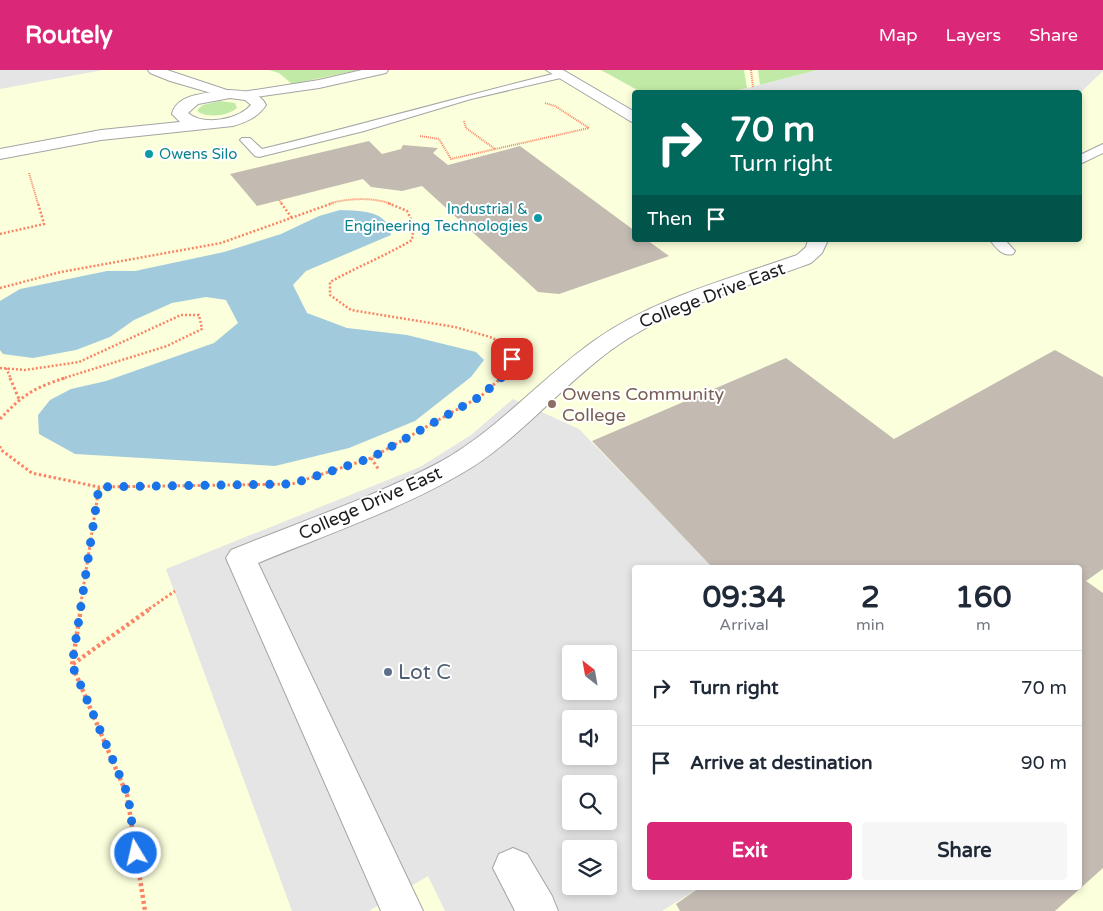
<!DOCTYPE html>
<style>
body{margin:0;font-family:"Varela Round",sans-serif;background:#f6f6f7;color:#1f2937;height:100vh;display:flex;flex-direction:column;font-size:19px;white-space:nowrap}
*{box-sizing:border-box;margin:0}
p{font-size:16px;color:#747a83}
.icon{flex:none;width:28px;height:28px;fill:none;stroke:currentColor;stroke-width:2;stroke-linecap:round;stroke-linejoin:round}
.map{position:relative;flex:1;overflow:hidden}
.sheet{position:absolute;left:632px;top:495px;width:450px;height:325px;display:flex;flex-direction:column;background:#fff;border-radius:5px;box-shadow:0 2px 8px #0003}
.sheet>*{flex:none}
.guide{position:absolute;left:632px;top:20px;width:450px;height:152px;border-radius:5px;box-shadow:0 2px 8px #0003;background:#00695c;color:#fff;overflow:hidden}
.needle{width:32px;rotate:329deg}
.fabs{position:absolute;left:562px;top:575px;display:grid;gap:10px}
.fabs a{display:grid;place-items:center;width:55px;height:55px;border-radius:5px;background:#fff;box-shadow:0 2px 8px #0003;font-size:25px}
.pin{position:absolute;display:grid;place-items:center;width:42px;height:42px;color:#fff;margin:-21px;border-radius:10px;box-shadow:0 2px 8px #0006}
.me{position:absolute;width:55px;margin:-28px;rotate:351deg;stroke-linejoin:round;filter:drop-shadow(0 0 4px #0008)}
.turn{display:flex;align-items:center;gap:18px;height:105px;padding:0 15px;font-size:22px}
.turn .icon{width:65px;height:65px;stroke-width:2.5}
.turn b{display:block;font-size:35px;line-height:42px}
.then{display:flex;align-items:center;height:48px;padding:0 15px;background:#0003;gap:10px;font-size:19px}
.eta{display:flex;justify-content:space-evenly;align-items:center;height:85px;text-align:center}
.eta b{font-size:30px;font-weight:700;line-height:35px}
.primary-button{display:flex;gap:10px;margin-top:auto;padding:10px 15px}
.primary-button a{flex:1;height:58px;border-radius:5px;background:#db2777;color:#fff;font-size:20px;font-weight:700;line-height:58px;text-align:center}
.primary-button a+a{background:#f6f6f7;color:#1f2937}
ul{padding:0;list-style:none}
li{display:flex;align-items:center;gap:15px;height:75px;padding:0 15px;border-top:1px solid #e0e1e3}
li div{flex:1}
li b{display:block;font-size:19px}
li em{font-style:normal}
header{display:flex;align-items:center;gap:30px;box-sizing:border-box;height:70px;padding:0 25px;background:#db2777;color:#fff}
header strong{font-size:24px}
nav{display:flex;gap:28px;margin-inline-start:auto;font-size:18px}
.map>svg:first-child{display:block}
.education{fill:#fcffdb;fill-rule:evenodd}
.grass{fill:#c2eaa7}
.parking{fill:#e5e5e5;fill-rule:evenodd}
.water{fill:#a2cadd}
.building{fill:#c3bbb2}
.lines{fill:none;stroke-linecap:round;stroke-linejoin:round}
.service-casing{stroke:#a4a4a4;stroke-width:2}
.minor-casing{stroke:#a4a4a4;stroke-width:2}
.tertiary-casing{stroke:#a4a4a4;stroke-width:2}
.path-far3{stroke:#fb8467;stroke-width:2;stroke-dasharray:1 1;stroke-linecap:butt}
.path-far2{stroke:#fb8467;stroke-width:2.5;stroke-dasharray:2 2;stroke-linecap:butt}
.path-far1{stroke:#fb8467;stroke-width:3;stroke-dasharray:2.5 2.5;stroke-linecap:butt}
.path{stroke:#fb8467;stroke-width:4.5;stroke-dasharray:3 3;stroke-linecap:butt}
.service{fill:#fff;fill-rule:evenodd}
.minor{fill:#fff;fill-rule:evenodd}
.tertiary{fill:#fff;fill-rule:evenodd}
.route{stroke:#1a73e8;stroke-width:9;stroke-dasharray:0 16.2}
.culture-dot{fill:#0f9aa8;stroke:#fff;stroke-width:2}
.education-dot{fill:#8d6e63;stroke:#fff;stroke-width:2}
.service-dot{fill:#5c6f8a;stroke:#fff;stroke-width:2}
.labels{text-anchor:middle;dominant-baseline:central;stroke-width:4;stroke-linejoin:round;paint-order:stroke}
.far-culture-label{font-size:15px;fill:#0d838f;stroke:#fff;text-anchor:start}
.street-label{font-size:18px;fill:#1d1d1d;stroke:#fff}
.education-label{font-size:18px;fill:#785e54;stroke:#fff;text-anchor:start}
.near-service-label{font-size:21px;fill:#4e5e75;stroke:#fff;text-anchor:start}
</style>
<header>
<strong>Routely</strong>
<nav><a>Map</a><a>Layers</a><a>Share</a></nav>
</header>
<div class="map">
<svg width="1103" height="841" viewBox="0 0 1103 841">
<rect width="100%" height="100%" fill="#efece3"/>
<!-- education -->
<path class="education" d="M0,0H1103V841H0ZM635,22H1080V170H635ZM635,498H1080V818H635ZM571,584H609V621H571ZM571,649H609V686H571ZM571,714H609V751H571ZM571,779H609V816H571Z"/>
<!-- grass -->
<path class="grass" d="M269,0H359L292,14L279,3Z
M601,0H744L747,18L731,22H641Z
M758,0H818L760,15Z
M220,31L235,33L237,38C227,46 210,48 198,42V39L203,35Z"/>
<!-- parking -->
<path class="parking" d="M0,0H103L0,19Z
M818,0H1103V1L1080,23L731,22Z
M513,329L579,359L713,497L635,498V818H699L662,841H445L428,806L369,841H292L166,499L420,397L471,365ZM571,584H609V621H571ZM571,649H609V686H571ZM571,714H609V751H571ZM571,779H609V816H571Z"/>
<!-- water -->
<path class="water" d="M340,140C361,141 388,140 391,165L306,201L293,215L307,243L347,258L407,265L476,282L484,290L471,307L415,351L349,378L275,396L75,384L39,364L38,345L50,330L71,319L106,311L214,273L238,253L226,230L206,227L172,233L134,250L110,267L76,280L33,288L3,284L0,280V231L20,219L107,201H135L224,182L281,164L319,146Z"/>
<!-- building -->
<path class="building" d="M369,71L382,84L401,79L403,75L438,78L433,83L448,95L520,76L635,161V170H647L669,186L559,224L538,222L422,116L402,121L371,117L363,109L257,136L230,104Z
M1055,280L1103,307V499L1086,511L1103,523V798L1055,841H680L676,834L699,818H1080V498H713L592,371L786,288L894,369Z"/>
<g class="lines">
<!-- service casing -->
<g class="service-casing">
<path id="service" d="M561,2L565,3V7L471,29L364,61L259,87L255,86L240,70L242,68H250L262,79C362,55 461,26 561,2Z
M1103,74V83L1080,94V85Z
M990,170H1005L1015,181L1013,184C1003,187 996,178 990,170Z"/>
</g>
<!-- minor casing -->
<g class="minor-casing">
<path id="minor" d="M148,0H167L236,23L319,10L362,0H388L386,3L319,18L242,29L236,26L230,28L225,27L170,11L150,3Z
M546,0H563L635,42V53L630,51Z
M808,170H828L822,183L811,193C744,218 668,238 611,280C558,319 516,373 459,405C396,441 325,465 258,493L423,841H381L226,488L231,480C300,452 374,427 440,392C498,360 541,308 595,270C655,228 729,209 797,185L806,177Z
M513,778L527,784L552,826L558,841H515L493,798L499,784Z"/>
</g>
<!-- tertiary casing -->
<g class="tertiary-casing">
<path id="tertiary" d="M230,20C245,21 259,21 266,35C258,47 247,52 233,56L101,70L0,89V79L101,60L180,52L172,44C177,22 212,23 230,20ZM230,28L245,30L251,35C238,50 204,56 188,43L198,34Z"/>
</g>
<!-- path-far3 -->
<path class="path-far3" d="M751,0L753,17
M464,51L466,58L495,79
M420,66L439,69L451,89L589,58L555,36L545,33
M29,103L38,134
M279,130L282,134
M329,134C346,128 374,127 391,134"/>
<!-- path-far2 -->
<path class="path-far2" d="M281,133L292,148
M388,133L407,141L414,155L412,170C385,186 357,197 330,212V225L351,240L455,257L490,267L513,278L511,299L499,309
M0,164L44,154L38,133
M0,218L61,202L221,173L333,133
M0,298L25,300L79,292L181,245H199L202,259L167,276L61,309
M6,298L11,309"/>
<!-- path-far1 -->
<path class="path-far1" d="M10,308L19,329
M0,349C23,325 33,318 65,308
M0,376V379L32,403L99,417L292,414L371,388L481,326L501,308
M371,388L379,400
M80,539L99,417
M149,539L175,521"/>
<!-- path -->
<path class="path" d="M81,538L72,595L127,725L145,841
M73,594L151,538"/>
<!-- service -->
<use href="#service" class="service"/>
<!-- minor -->
<use href="#minor" class="minor"/>
<!-- tertiary -->
<use href="#tertiary" class="tertiary"/>
</g>
<g class="lines">
<!-- route -->
<path class="route" d="M136,783L128,725L72,595L99,417L292,414L371,388L481,326L511,299L512,289"/>
</g>
<!-- markers -->
<g class="culture-dot">
<circle cx="149" cy="84" r="5"/>
<circle cx="538" cy="148" r="5"/>
</g>
<circle class="education-dot" cx="552" cy="334" r="5"/>
<circle class="service-dot" cx="388" cy="602" r="5"/>
<g class="labels">
<!-- far-culture labels -->
<g class="far-culture-label">
<text x="159" y="84">Owens Silo</text>
<text x="528" y="139" text-anchor="end">Industrial &amp;<tspan x="528" dy="17">Engineering Technologies</tspan></text>
</g>
<!-- street labels -->
<g class="street-label">
<text transform="translate(712 225) rotate(-21)">College Drive East</text>
<text transform="translate(370 433) rotate(-24)">College Drive East</text>
</g>
<!-- education labels -->
<g class="education-label">
<text x="562" y="324">Owens Community<tspan x="562" dy="21">College</tspan></text>
</g>
<!-- near-service labels -->
<g class="near-service-label">
<text x="398" y="602">Lot C</text>
</g>
</g>
</svg>
<div class="fabs">
<a><svg class="needle" viewBox="-14 -14 28 28"><path d="M0-13l5 13h-10z" fill="#e53935"/><path d="M0 13l5-13h-10z" fill="#747a83"/></svg></a>
<a><svg class="icon" aria-label="sound" viewBox="0 0 24 24"><path d="M4 9h4l5-4v14l-5-4H4zM17 9q2 3 0 6"/></svg></a>
<a><svg class="icon" aria-label="search" viewBox="0 0 24 24"><circle cx="10" cy="10" r="6"/><path d="M15 15l6 6"/></svg></a>
<a><svg class="icon" aria-label="layers" viewBox="0 0 24 24"><path d="M12 4l9 5-9 5-9-5zM3 14l9 5 9-5"/></svg></a>
</div>
<div class="pin" style="left:512px;top:289px;background:#d93025"><svg class="icon" aria-label="arrive" viewBox="0 0 24 24"><path d="M6 21V4h12l-3 4 3 4H6"/></svg></div>
<svg class="me" style="left:136px;top:783px" viewBox="-20 -20 40 40"><circle r="17" fill="#1a73e8" stroke="#fff" stroke-width="3"/><path d="M0-11L8 9 0 5-8 9z" fill="#fff"/></svg>
<div class="guide">
<div class="turn"><svg class="icon" aria-label="right" viewBox="0 0 24 24"><path d="M7 20v-9h11M14 6l5 5-5 5"/></svg><div><b>70 m</b>Turn right</div></div>
<div class="then">Then<svg class="icon" aria-label="arrive" viewBox="0 0 24 24"><path d="M6 21V4h12l-3 4 3 4H6"/></svg></div>
</div>
<section class="sheet">
<div class="eta">
<div><b>09:34</b><p>Arrival</p></div>
<div><b>2</b><p>min</p></div>
<div><b>160</b><p>m</p></div>
</div>
<ul>
<li><svg class="icon" aria-label="right" viewBox="0 0 24 24"><path d="M7 20v-9h11M14 6l5 5-5 5"/></svg><div><b>Turn right</b></div><em>70 m</em></li>
<li><svg class="icon" aria-label="arrive" viewBox="0 0 24 24"><path d="M6 21V4h12l-3 4 3 4H6"/></svg><div><b>Arrive at destination</b></div><em>90 m</em></li>
</ul>
<div class="primary-button"><a>Exit</a><a>Share</a></div>
</section>
</div>
